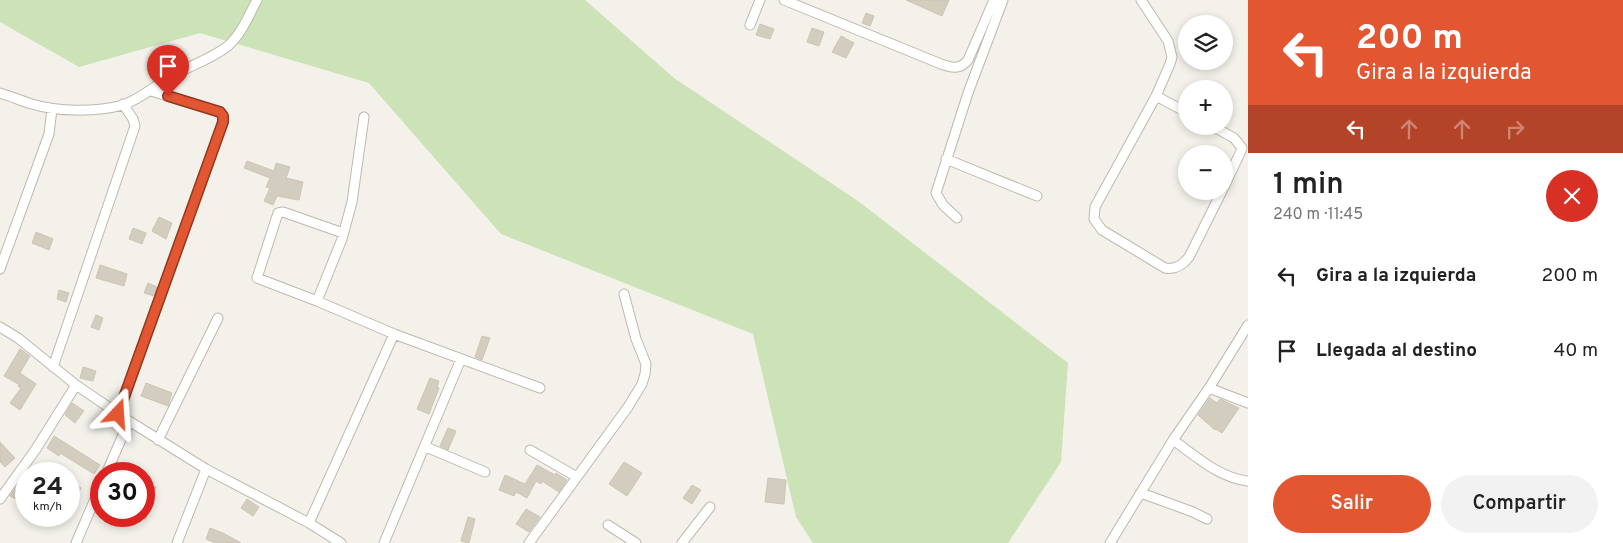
<!DOCTYPE html>
<html lang="es">
<meta charset="utf-8">
<style>
body{margin:0;font-family:Overpass,sans-serif;background:#f2f2f2;color:#222;height:100vh;display:flex;flex-direction:column;font-size:19px;white-space:nowrap}
*{box-sizing:border-box;margin:0}
p{font-size:16px;color:#767676}
.icon{flex:none;width:28px;height:28px;fill:none;stroke:currentColor;stroke-width:2;stroke-linecap:round;stroke-linejoin:round}
.map{position:relative;flex:1;overflow:hidden}
.panel{display:flex;flex-direction:column;background:#fff;width:375px}
.panel>*{flex:none}
.banner{background:#e25632;color:#fff;overflow:hidden}
.controls{position:absolute;left:1178px;top:15px;display:grid;gap:10px}
.controls a{display:grid;place-items:center;width:55px;height:55px;border-radius:50%;background:#fff;box-shadow:0 2px 8px #0003;font-size:25px}
.speed{position:absolute;left:15px;top:462px;display:flex;gap:10px;font-size:25px;font-weight:700;text-align:center}
.speed>*{display:grid;place-content:center;width:65px;height:65px;border-radius:50%;background:#fff;box-shadow:0 2px 8px #0003;line-height:1}
.speed small{font-size:12px;font-weight:400}
.speed .limit{border:8px solid #d22;background:#fff;color:#111}
.pin{position:absolute;display:grid;place-items:center;width:42px;height:42px;color:#fff;margin:-51px -21px;border-radius:50% 50% 50% 0;rotate:-45deg;box-shadow:0 0 5px #0007}
.pin .icon{rotate:45deg}
.me{position:absolute;width:55px;margin:-28px;rotate:20deg;stroke-linejoin:round;filter:drop-shadow(0 0 4px #0008)}
.turn{display:flex;align-items:center;gap:18px;height:105px;padding:0 25px;font-size:22px}
.turn .icon{width:65px;height:65px;stroke-width:2.5}
.turn b{display:block;font-size:35px;line-height:42px}
.lanes{display:flex;align-items:center;height:48px;padding:0 25px;background:#0003;justify-content:center;gap:25px;direction:ltr}
.lanes .off{opacity:.35}
.round{display:grid;place-items:center;flex:none;width:52px;height:52px;border-radius:26px;background:#f2f2f2}
.head{display:flex;align-items:center;justify-content:space-between;height:85px;padding:0 25px}
h1{font-size:30px;font-weight:600;line-height:38px}
.cta{display:flex;gap:10px;margin-top:auto;padding:10px 25px}
.cta a{flex:1;height:58px;border-radius:30px;background:#e25632;color:#fff;font-size:20px;font-weight:600;line-height:58px;text-align:center}
.cta a+a{background:#f2f2f2;color:#222}
ul{padding:0;list-style:none}
li{display:flex;align-items:center;gap:15px;height:75px;padding:0 25px}
li div{flex:1}
li b{display:block;font-size:19px}
li em{font-style:normal}
main{display:flex;flex:1;min-height:0}
.map>svg:first-child{display:block}
.green{fill:#cce2b7}
.building{fill:#d3cdc0;stroke:#cdc5b4}
.lines{fill:none;stroke-linecap:round;stroke-linejoin:round}
.street-casing{stroke:#bdb9ad;stroke-width:11}
.street{stroke:#fff;stroke-width:9}
.route-casing{stroke:#933820;stroke-width:12}
.route{stroke:#e25632;stroke-width:9}
</style>
<main>
<div class="map">
<svg width="1248" height="543" viewBox="0 0 1248 543">
<rect width="100%" height="100%" fill="#f3f1ea"/>
<!-- green -->
<path class="green" d="M0,0H585L674,78L858,201L1068,363L1061,462L1008,543H813L796,517L753,334L501,234L369,83L200,33L79,67L0,22Z"/>
<!-- building -->
<path class="building" d="M906,0H949L942,16Z
M866,13L874,16L870,26L862,23Z
M760,24L774,29L770,39L756,35Z
M812,28L824,32L819,46L807,42Z
M841,36L854,43L846,58L832,52Z
M247,161L274,171L276,163L290,167L286,178L303,182L299,200L277,196L273,205L264,201L270,188L266,187L270,178L244,168Z
M159,217L172,223L166,239L152,231Z
M133,228L146,233L142,244L129,239Z
M36,232L53,239L49,250L32,243Z
M100,265L127,274L124,286L96,278Z
M148,283L157,287L154,296L144,293Z
M59,290L69,293L66,302L57,299Z
M96,315L103,318L99,330L91,327Z
M482,336L490,338L482,360L475,357Z
M20,349L30,356L20,373L36,384L20,410L10,403L21,388L18,386L20,385L4,376Z
M83,367L96,371L93,381L80,378Z
M430,378L439,381L437,387L439,388L429,414L417,409Z
M146,383L172,393L168,406L141,396Z
M1210,398L1217,403L1220,399L1239,408L1222,433L1216,429L1215,430L1198,415Z
M72,403L84,411L75,423L65,415Z
M448,428L456,431L448,450L440,446Z
M54,436L100,465L94,474L60,453L59,456L47,448Z
M0,442L15,458L5,467L0,462Z
M624,462L642,473L627,496L609,484Z
M537,465L555,475L556,473L567,480L559,492L542,481L541,484L536,481L527,498L516,492L514,496L499,490L505,475L525,484Z
M768,478L786,480L784,504L765,502Z
M69,480L81,488L77,495L69,490Z
M20,482L24,484L16,499L10,496Z
M144,483L156,487L146,519H144Z
M692,485L701,490L692,504L683,498Z
M247,499L259,507L253,516L241,508Z
M526,509L540,517L529,532L516,524Z
M468,517L475,519L469,543L461,541Z
M210,528L223,533L241,543H215L206,539Z"/>
<g class="lines">
<!-- street casing -->
<g class="street-casing">
<path id="street" d="M784,0L941,64C952,68 960,70 968,60L994,0
M1141,0L1168,41L1172,57L1170,64L1156,96L1095,207L1094,219L1102,230L1165,268C1176,270 1183,265 1189,257L1222,191
M750,25L760,0
M0,93C11,96 21,101 32,104C57,112 97,112 123,105C141,99 155,85 172,76C189,66 214,58 229,45C242,33 249,15 257,0
M1156,96L1186,112
M1212,126L1234,138L1242,148L1241,151L1224,187
M946,159L1037,196
M957,218L943,205L936,193L968,93L1003,0
M343,233L283,212L278,213L257,278L317,301L394,334L540,388
M0,269L49,134L52,109
M317,301L342,239L352,202L364,117
M0,327L18,338L76,385L129,421L206,469L309,523L341,543
M53,367L135,126L133,119L123,104
M1209,388L1248,403
M118,414L223,122V117L220,112L151,91
M158,440L218,318
M1173,440C1196,456 1219,478 1248,481
M426,447L485,472
M530,450L577,477
M106,474L129,421
M1141,493L1193,512L1207,519
M0,499L36,449L76,385
M309,523L394,334
M608,525L636,543
M76,543L101,485
M177,543L206,469
M384,543L461,359
M529,543L628,407L642,384L645,374L646,364L636,339L624,294
M682,543L710,507
M1110,543L1173,440L1209,388L1248,325"/>
</g>
<!-- street -->
<use href="#street" class="street"/>
</g>
<g class="lines">
<!-- route casing -->
<g class="route-casing">
<path id="route" d="M118,414L223,122V116L220,112L168,96"/>
</g>
<!-- route -->
<use href="#route" class="route"/>
</g>
</svg>
<div class="controls">
<a><svg class="icon" aria-label="layers" viewBox="0 0 24 24"><path d="M12 4l9 5-9 5-9-5zM3 14l9 5 9-5"/></svg></a>
<a>+</a>
<a>−</a>
</div>
<div class="speed"><div>24<small>km/h</small></div><div class="limit">30</div></div>
<div class="pin" style="left:168px;top:96px;background:#d93025"><svg class="icon" aria-label="arrive" viewBox="0 0 24 24"><path d="M6 21V4h12l-3 4 3 4H6"/></svg></div>
<svg class="me" style="left:118px;top:414px" viewBox="-20 -20 40 40"><path d="M0-17L14 15 0 8-14 15z" fill="#e25632" stroke="#fff" stroke-width="4"/></svg>
</div>
<section class="panel">
<div class="banner">
<div class="turn"><svg class="icon" aria-label="left" viewBox="0 0 24 24"><path d="M17 20v-9H6M10 6l-5 5 5 5"/></svg><div><b>200 m</b>Gira a la izquierda</div></div>
<div class="lanes"><svg class="icon" aria-label="left" viewBox="0 0 24 24"><path d="M17 20v-9H6M10 6l-5 5 5 5"/></svg><svg class="icon off" aria-label="ahead" viewBox="0 0 24 24"><path d="M12 20V5M6 11l6-6 6 6"/></svg><svg class="icon off" aria-label="ahead" viewBox="0 0 24 24"><path d="M12 20V5M6 11l6-6 6 6"/></svg><svg class="icon off" aria-label="right" viewBox="0 0 24 24"><path d="M7 20v-9h11M14 6l5 5-5 5"/></svg></div>
</div>
<div class="head"><div><h1>1 min</h1><p>240 m · 11:45</p></div><a class="round" style="background:#d93025;color:#fff"><svg class="icon" aria-label="close" viewBox="0 0 24 24"><path d="M6 6l12 12M18 6L6 18"/></svg></a></div>
<ul>
<li><svg class="icon" aria-label="left" viewBox="0 0 24 24"><path d="M17 20v-9H6M10 6l-5 5 5 5"/></svg><div><b>Gira a la izquierda</b></div><em>200 m</em></li>
<li><svg class="icon" aria-label="arrive" viewBox="0 0 24 24"><path d="M6 21V4h12l-3 4 3 4H6"/></svg><div><b>Llegada al destino</b></div><em>40 m</em></li>
</ul>
<div class="cta"><a>Salir</a><a>Compartir</a></div>
</section>
</main>
